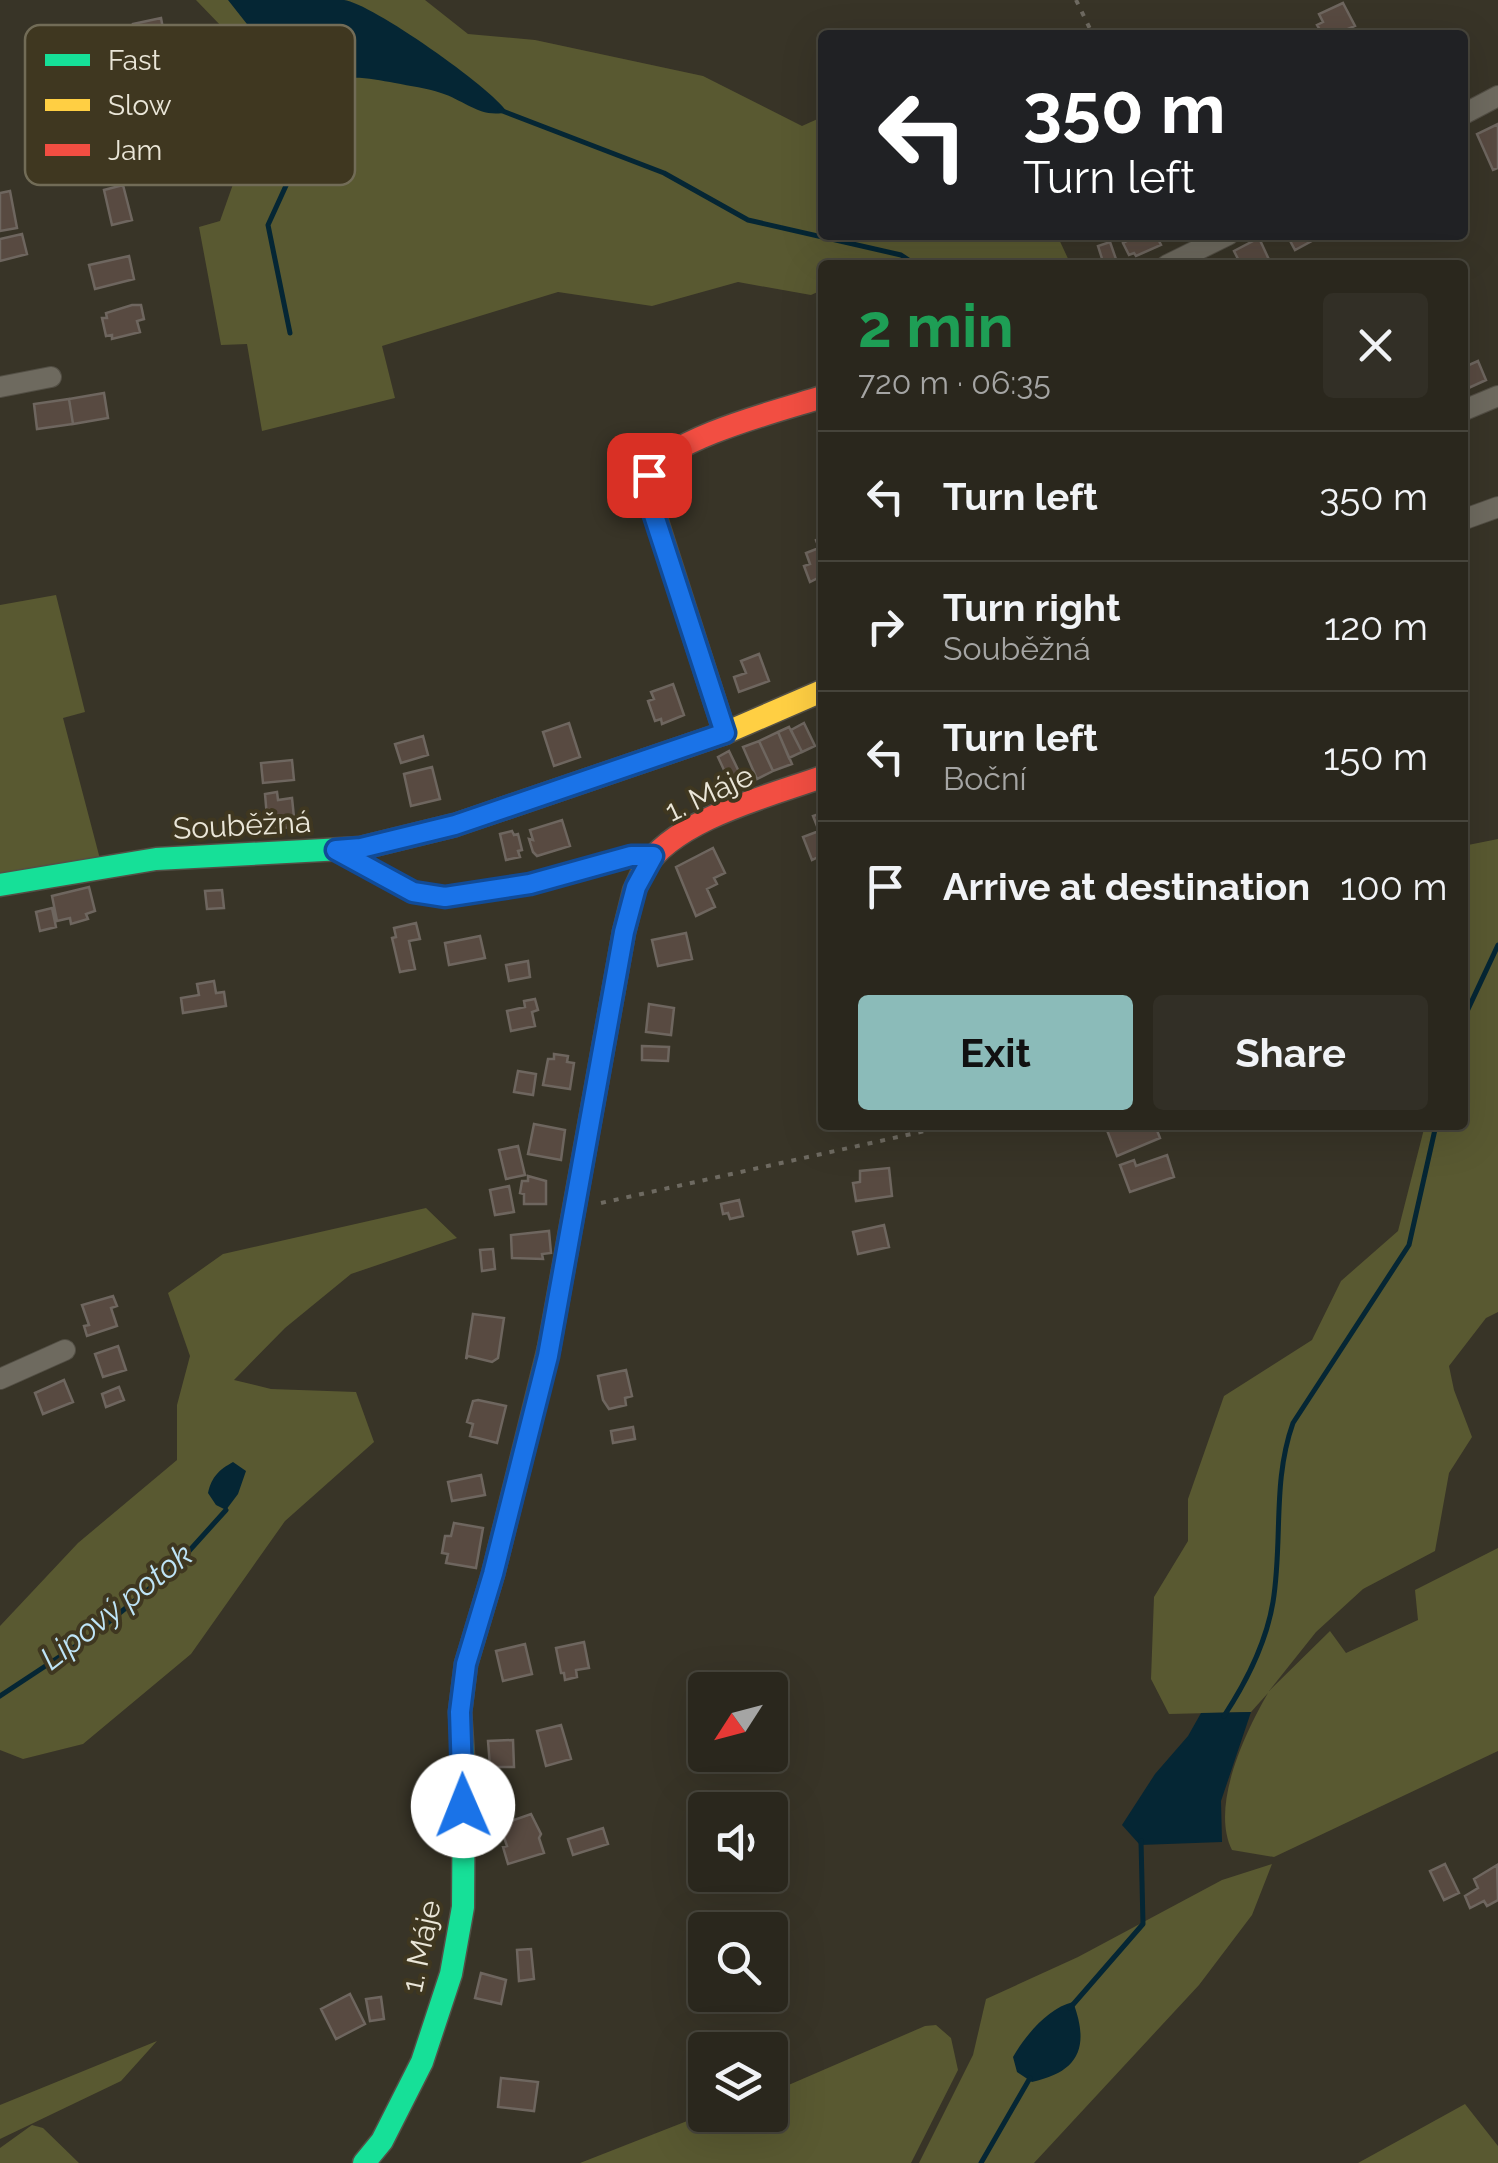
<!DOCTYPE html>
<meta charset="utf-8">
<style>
body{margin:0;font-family:Raleway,sans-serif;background:#322f26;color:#f1f3f6;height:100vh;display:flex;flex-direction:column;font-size:38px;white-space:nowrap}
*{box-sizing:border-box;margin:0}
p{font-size:32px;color:#a5a5a4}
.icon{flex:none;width:55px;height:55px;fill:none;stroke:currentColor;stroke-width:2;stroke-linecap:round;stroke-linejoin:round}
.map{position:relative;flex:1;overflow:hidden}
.details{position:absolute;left:818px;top:260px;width:650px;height:870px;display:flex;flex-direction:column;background:#2a271d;border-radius:10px;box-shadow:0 10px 40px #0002,0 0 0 2px #46443b}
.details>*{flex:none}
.banner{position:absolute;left:818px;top:30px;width:650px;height:210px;border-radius:10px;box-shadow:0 10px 40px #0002,0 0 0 2px #46443b;background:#202124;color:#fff;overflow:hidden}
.needle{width:65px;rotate:234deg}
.controls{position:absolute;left:688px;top:1672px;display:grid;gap:20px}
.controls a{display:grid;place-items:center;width:100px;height:100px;border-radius:10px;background:#2a271d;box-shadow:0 10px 40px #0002,0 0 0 2px #46443b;font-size:50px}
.pin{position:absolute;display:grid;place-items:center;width:85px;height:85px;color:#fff;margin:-42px;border-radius:20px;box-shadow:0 5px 15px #0006}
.me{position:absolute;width:110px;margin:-55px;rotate:359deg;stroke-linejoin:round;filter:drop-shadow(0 0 8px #0008)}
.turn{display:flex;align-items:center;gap:35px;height:210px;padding:0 40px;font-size:45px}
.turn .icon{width:130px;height:130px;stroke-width:2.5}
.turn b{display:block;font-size:70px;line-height:85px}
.round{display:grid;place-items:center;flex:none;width:105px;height:105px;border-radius:10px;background:#322f26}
.overview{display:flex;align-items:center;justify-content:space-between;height:170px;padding:0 40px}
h1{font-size:60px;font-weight:700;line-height:75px;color:#1e9e55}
.button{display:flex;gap:20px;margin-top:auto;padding:20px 40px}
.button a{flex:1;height:115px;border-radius:10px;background:#8bbbb9;color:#111;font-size:40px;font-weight:700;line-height:115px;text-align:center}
.button a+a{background:#322f26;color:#f1f3f6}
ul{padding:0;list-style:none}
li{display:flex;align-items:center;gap:30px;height:130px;padding:0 40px;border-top:2px solid #46443b}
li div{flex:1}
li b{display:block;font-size:38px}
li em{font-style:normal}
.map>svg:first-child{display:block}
.green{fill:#595931}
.water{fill:#052634}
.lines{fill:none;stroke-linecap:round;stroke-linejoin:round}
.stream{stroke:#052634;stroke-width:5}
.building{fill:#584a41;stroke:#6e665f;stroke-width:2.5}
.street-casing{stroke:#534f45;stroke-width:22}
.fast-casing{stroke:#534f45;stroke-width:25}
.slow-casing{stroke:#534f45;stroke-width:25}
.jam-casing{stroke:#534f45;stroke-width:25}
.path{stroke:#6e6a61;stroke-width:4;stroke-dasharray:5 8;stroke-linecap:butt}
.street{stroke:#6e6a5f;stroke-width:20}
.fast{stroke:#16e098;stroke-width:22}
.slow{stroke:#ffcf43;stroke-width:22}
.jam{stroke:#f24e42;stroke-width:22}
.route-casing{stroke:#114b97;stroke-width:25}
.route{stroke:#1a73e8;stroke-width:18}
.labels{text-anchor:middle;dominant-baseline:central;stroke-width:8;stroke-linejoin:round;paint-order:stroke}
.street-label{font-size:30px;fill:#eae6d8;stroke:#3f3720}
.water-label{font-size:32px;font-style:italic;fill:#bee4f7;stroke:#3f3720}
.key{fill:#3f3720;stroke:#726c57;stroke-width:2.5}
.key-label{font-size:28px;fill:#eae6d8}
</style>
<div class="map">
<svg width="1498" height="2163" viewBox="0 0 1498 2163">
<rect width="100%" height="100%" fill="#383427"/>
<!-- green -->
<path class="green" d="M196,0H425L468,34L535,40L703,76L802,126L822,117V235H1057L1071,265H822V290L811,295L738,282L652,306L558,292L382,346L395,398L262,431L247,344L221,345L199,227L220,221L255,122L247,53Z
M56,595L85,712L63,718L100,859L0,881V605Z
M1498,839V1312L1486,1318L1449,1366L1454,1390L1472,1437L1449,1473L1435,1551L1363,1589L1316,1632L1269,1691L1330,1631L1346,1653L1418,1620L1415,1590L1498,1548V1751L1274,1857L1232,1850C1210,1806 1245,1733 1268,1693L1251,1712L1169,1714L1151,1679L1154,1597L1188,1541V1499L1224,1396L1312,1340L1341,1281L1398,1231L1425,1125H1462L1463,846Z
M426,1208L457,1238L351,1274L285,1328L234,1380L271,1389L356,1392L374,1442L285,1521L191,1654L83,1744L23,1759L0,1750V1626L78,1543L177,1460V1405L190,1356L168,1293L223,1254Z
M1272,1864L1252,1915L1199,1985L1034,2163H919L973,2055L986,1999L1078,1957L1222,1880Z
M936,2025L951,2038L958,2070L911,2163H580L705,2114L770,2115V2093L925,2026Z
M157,2041L121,2081L0,2139V2105Z
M1465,2104L1498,2146V2163H1358Z
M32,2125L43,2128L79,2163H0V2148Z"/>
<!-- water -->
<path class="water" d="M228,0C266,0 306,0 344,0C371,3 492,88 507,112C481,119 464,100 441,93C427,88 410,86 395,83C358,76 314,67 319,121L312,129H302L262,43Z
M233,1462L246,1471L238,1494L226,1510L216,1505L208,1493C212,1476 219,1470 233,1462Z
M1251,1712L1221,1801L1222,1842L1140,1845L1122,1825L1155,1774L1188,1736L1201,1713Z
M1073,2002C1090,2047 1079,2072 1032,2082L1017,2072L1013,2057C1025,2036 1048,2008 1073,2002Z"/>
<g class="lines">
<!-- stream -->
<path class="stream" d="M500,110L664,173L748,220L901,255L916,265
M290,333L268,225L300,155L303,124
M1462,1022L1498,945
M0,1696L94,1634L171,1571L226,1510
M1224,1716C1247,1681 1266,1644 1273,1602C1283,1541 1272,1482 1293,1423L1409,1245L1436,1125
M1070,2008L1143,1924L1141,1841
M981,2163L1030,2078"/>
</g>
<!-- building -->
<path class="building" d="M1343,3L1355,26L1334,35H1323L1317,25L1323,22L1319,14Z
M161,18L167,50L134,55L132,43L136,41L133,24Z
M1498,124V168L1493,170L1477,134Z
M123,185L132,220L112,225L104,190Z
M10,191L17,228L0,231V193Z
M22,234L27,254L0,261V239Z
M1126,235H1156L1161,245L1136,256L1134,253L1129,255L1123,243L1129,240Z
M1287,235H1323L1295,250Z
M1259,238L1271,264L1241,265L1234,251Z
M1110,242L1117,262L1104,265L1098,246Z
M129,256L134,279L95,289L89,265Z
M132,305H141L144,319L137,321L140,332L112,339V335L106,336L102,318H107L106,313Z
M1478,361L1486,380L1462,391V368Z
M104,393L108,418L73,424L69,399Z
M69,399L73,424L37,429L34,404Z
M822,537V587L818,578L810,582L804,566L810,564L806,553L819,548L816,540Z
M759,654L769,681L739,692L734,677L746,673L741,661Z
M673,684L684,715L662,724L661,719L655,721L648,701L654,699L651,692Z
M569,723L580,757L554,766L543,732Z
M804,723L815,746L802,752L791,730Z
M789,727L802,752L789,758L778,732Z
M778,732L792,764L773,771L759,741Z
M423,736L428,755L401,763L395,744Z
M759,741L773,771L757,779L743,747Z
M729,751L742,778L730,783L718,757Z
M292,760L294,780L263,783L261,763Z
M432,767L440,799L411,806L404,774Z
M277,792L278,800L292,798L295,827L268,829L265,794Z
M822,813V855L812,860L803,837L819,831L813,816Z
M562,820L570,846L537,856L533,852L529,839L533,840L530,830Z
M512,831L514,835L518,834L522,850L518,851L520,857L506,860L500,834Z
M713,848L725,873L714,878L717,884L707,889L715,907L696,916L676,867Z
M89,887L95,911L86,914L88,919L71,924L70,918L57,921L52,896Z
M222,890L224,908L207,909L205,891Z
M52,908L56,927L40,931L36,912Z
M416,923L420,939L409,941L415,969L400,972L392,938L396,937L394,928Z
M686,933L692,959L658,966L652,940Z
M480,936L485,958L449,965L445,943Z
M528,961L530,977L509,981L506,965Z
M214,981L216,993L224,992L226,1006L183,1013L181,998L199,995L197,984Z
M535,999L538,1010L532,1012L535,1026L511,1031L507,1011L525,1007L524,1001Z
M649,1004L674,1008L671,1035L646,1032Z
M642,1046L669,1047L668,1061L642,1060Z
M554,1054L568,1056L567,1062L574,1063L570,1089L543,1085L548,1059H554Z
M518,1071L536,1074L533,1095L514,1092Z
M534,1124L565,1130L561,1160L528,1154Z
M1105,1125H1155L1160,1138L1117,1156Z
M518,1146L525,1175L506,1179L499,1150Z
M1167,1155L1174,1177L1130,1192L1120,1165L1134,1160L1136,1166Z
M889,1168L892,1196L856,1201L853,1183L860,1182V1171Z
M528,1176L546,1181V1204H524V1194L520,1193L522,1181H528Z
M509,1186L514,1212L495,1215L490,1190Z
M739,1200L743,1216L730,1219L728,1213L723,1214L721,1204Z
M884,1225L889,1247L858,1254L853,1232Z
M549,1231L551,1253L542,1254L543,1259L512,1258L511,1235Z
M493,1249L495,1269L482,1271L480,1250Z
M113,1296L117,1306L111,1308L117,1326L87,1336L84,1326L89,1325L82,1305Z
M473,1314L504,1318L498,1358L492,1362L468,1356L466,1359Z
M118,1346L126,1370L103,1377L95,1354Z
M626,1370L632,1396L625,1398L626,1405L609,1409L603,1400L598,1376Z
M64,1380L73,1402L43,1414L35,1393Z
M119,1387L124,1400L106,1407L102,1394Z
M478,1400L506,1406L497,1443L470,1436L473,1424L467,1422L473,1401Z
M633,1427L635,1439L613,1443L611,1431Z
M481,1475L485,1495L452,1501L448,1482Z
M454,1523L483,1528L476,1568L446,1563L448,1554L442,1553L445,1536H451Z
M584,1642L589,1668L576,1670L577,1677L565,1680L564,1673H561L556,1648Z
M525,1644L532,1674L503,1681L496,1651Z
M561,1725L571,1759L546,1766L537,1731Z
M513,1740L514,1767H490L488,1741Z
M531,1814L541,1834L539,1838L544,1853L508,1864L503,1847L507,1846L500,1825Z
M603,1828L608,1844L573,1855L568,1839Z
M1445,1864L1459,1893L1444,1900L1430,1871Z
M1497,1865L1498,1900L1487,1906L1484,1901L1470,1908L1465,1896L1478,1888L1474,1879Z
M531,1949L534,1979L519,1981L517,1950Z
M481,1973L506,1980L501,2004L475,1998Z
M350,1994L365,2024L336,2039L321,2009Z
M381,1997L384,2019L370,2021L366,1999Z
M501,2078L538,2082L534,2111L498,2107Z"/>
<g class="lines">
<!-- street casing -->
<g class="street-casing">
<path id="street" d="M1462,115L1498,96
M1167,265L1228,235
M0,387L51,377
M1462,411L1498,396
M1462,520L1498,507
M336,850L413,891L445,897L530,884L631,856H653
M0,1379L65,1350"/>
</g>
<!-- fast casing -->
<g class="fast-casing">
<path id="fast" d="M0,885L156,859L361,848L455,825L502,809
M364,2163L382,2141L422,2062L451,1974L463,1907L464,1772L460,1712L466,1664L493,1574L549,1348"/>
</g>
<!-- slow casing -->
<g class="slow-casing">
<path id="slow" d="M502,809L725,733L822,691
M549,1348L624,932L634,891L644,869"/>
</g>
<!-- jam casing -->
<g class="jam-casing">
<path id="jam" d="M725,733L651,503C650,494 646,481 651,472C669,438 785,409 822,397
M644,869C675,819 769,796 822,777"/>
</g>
<!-- path -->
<path class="path" d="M1076,0L1093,35
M1216,35L1224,30
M601,1203L952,1125"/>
<!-- street -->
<use href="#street" class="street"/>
<!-- fast -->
<use href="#fast" class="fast"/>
<!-- slow -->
<use href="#slow" class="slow"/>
<!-- jam -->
<use href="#jam" class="jam"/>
</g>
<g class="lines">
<!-- route casing -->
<g class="route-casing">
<path id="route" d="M463,1806L460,1712L466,1664L493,1574L548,1356L624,932L636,887L653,856H631L530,884L445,897L413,892L336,850L361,848L455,825L725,733L650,503L649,475"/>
</g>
<!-- route -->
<use href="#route" class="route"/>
</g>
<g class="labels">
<!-- street labels -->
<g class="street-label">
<text transform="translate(709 793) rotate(-25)">1. Máje</text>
<text transform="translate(242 825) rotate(-3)">Souběžná</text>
<text transform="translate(421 1946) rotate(-78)">1. Máje</text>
</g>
<!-- water labels -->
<g class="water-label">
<text transform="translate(116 1606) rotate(-38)">Lipový potok</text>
</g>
</g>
<!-- legend -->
<rect x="25" y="25" width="330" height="160" rx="15" class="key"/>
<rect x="45" y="54" width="45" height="12" fill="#16e098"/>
<rect x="45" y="99" width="45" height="12" fill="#ffcf43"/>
<rect x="45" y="144" width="45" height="12" fill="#f24e42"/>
<g class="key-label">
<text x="108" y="70">Fast</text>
<text x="108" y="115">Slow</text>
<text x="108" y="160">Jam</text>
</g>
</svg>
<div class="controls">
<a><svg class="needle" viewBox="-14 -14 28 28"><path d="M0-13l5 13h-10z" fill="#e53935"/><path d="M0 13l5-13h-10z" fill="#a5a5a4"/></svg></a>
<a><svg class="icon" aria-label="sound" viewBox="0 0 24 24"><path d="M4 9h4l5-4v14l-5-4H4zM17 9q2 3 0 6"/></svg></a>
<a><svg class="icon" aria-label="search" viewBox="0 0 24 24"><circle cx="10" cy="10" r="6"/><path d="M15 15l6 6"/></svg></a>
<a><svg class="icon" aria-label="layers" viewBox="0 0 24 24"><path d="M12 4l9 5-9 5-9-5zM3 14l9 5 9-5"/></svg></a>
</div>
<div class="pin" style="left:649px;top:475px;background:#d93025"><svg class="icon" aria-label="arrive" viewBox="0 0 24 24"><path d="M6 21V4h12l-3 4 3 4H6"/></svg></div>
<svg class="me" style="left:463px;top:1806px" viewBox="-20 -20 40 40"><circle r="19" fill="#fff"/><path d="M0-13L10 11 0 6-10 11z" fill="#1a73e8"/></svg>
<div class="banner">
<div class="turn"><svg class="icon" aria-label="left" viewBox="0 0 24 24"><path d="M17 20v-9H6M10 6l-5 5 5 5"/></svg><div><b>350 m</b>Turn left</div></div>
</div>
<section class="details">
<div class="overview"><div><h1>2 min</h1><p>720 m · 06:35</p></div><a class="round"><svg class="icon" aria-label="close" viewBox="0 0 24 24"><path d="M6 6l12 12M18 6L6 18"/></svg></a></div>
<ul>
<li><svg class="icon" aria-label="left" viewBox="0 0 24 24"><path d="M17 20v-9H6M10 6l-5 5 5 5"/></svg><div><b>Turn left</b></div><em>350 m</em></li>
<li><svg class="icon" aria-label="right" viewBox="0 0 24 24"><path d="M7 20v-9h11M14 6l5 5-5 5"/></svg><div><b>Turn right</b><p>Souběžná</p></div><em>120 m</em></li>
<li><svg class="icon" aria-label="left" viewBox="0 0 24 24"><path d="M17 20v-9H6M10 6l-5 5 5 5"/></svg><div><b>Turn left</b><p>Boční</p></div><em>150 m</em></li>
<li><svg class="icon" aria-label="arrive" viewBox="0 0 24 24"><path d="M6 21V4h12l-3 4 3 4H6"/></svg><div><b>Arrive at destination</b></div><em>100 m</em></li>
</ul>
<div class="button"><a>Exit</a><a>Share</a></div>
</section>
</div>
